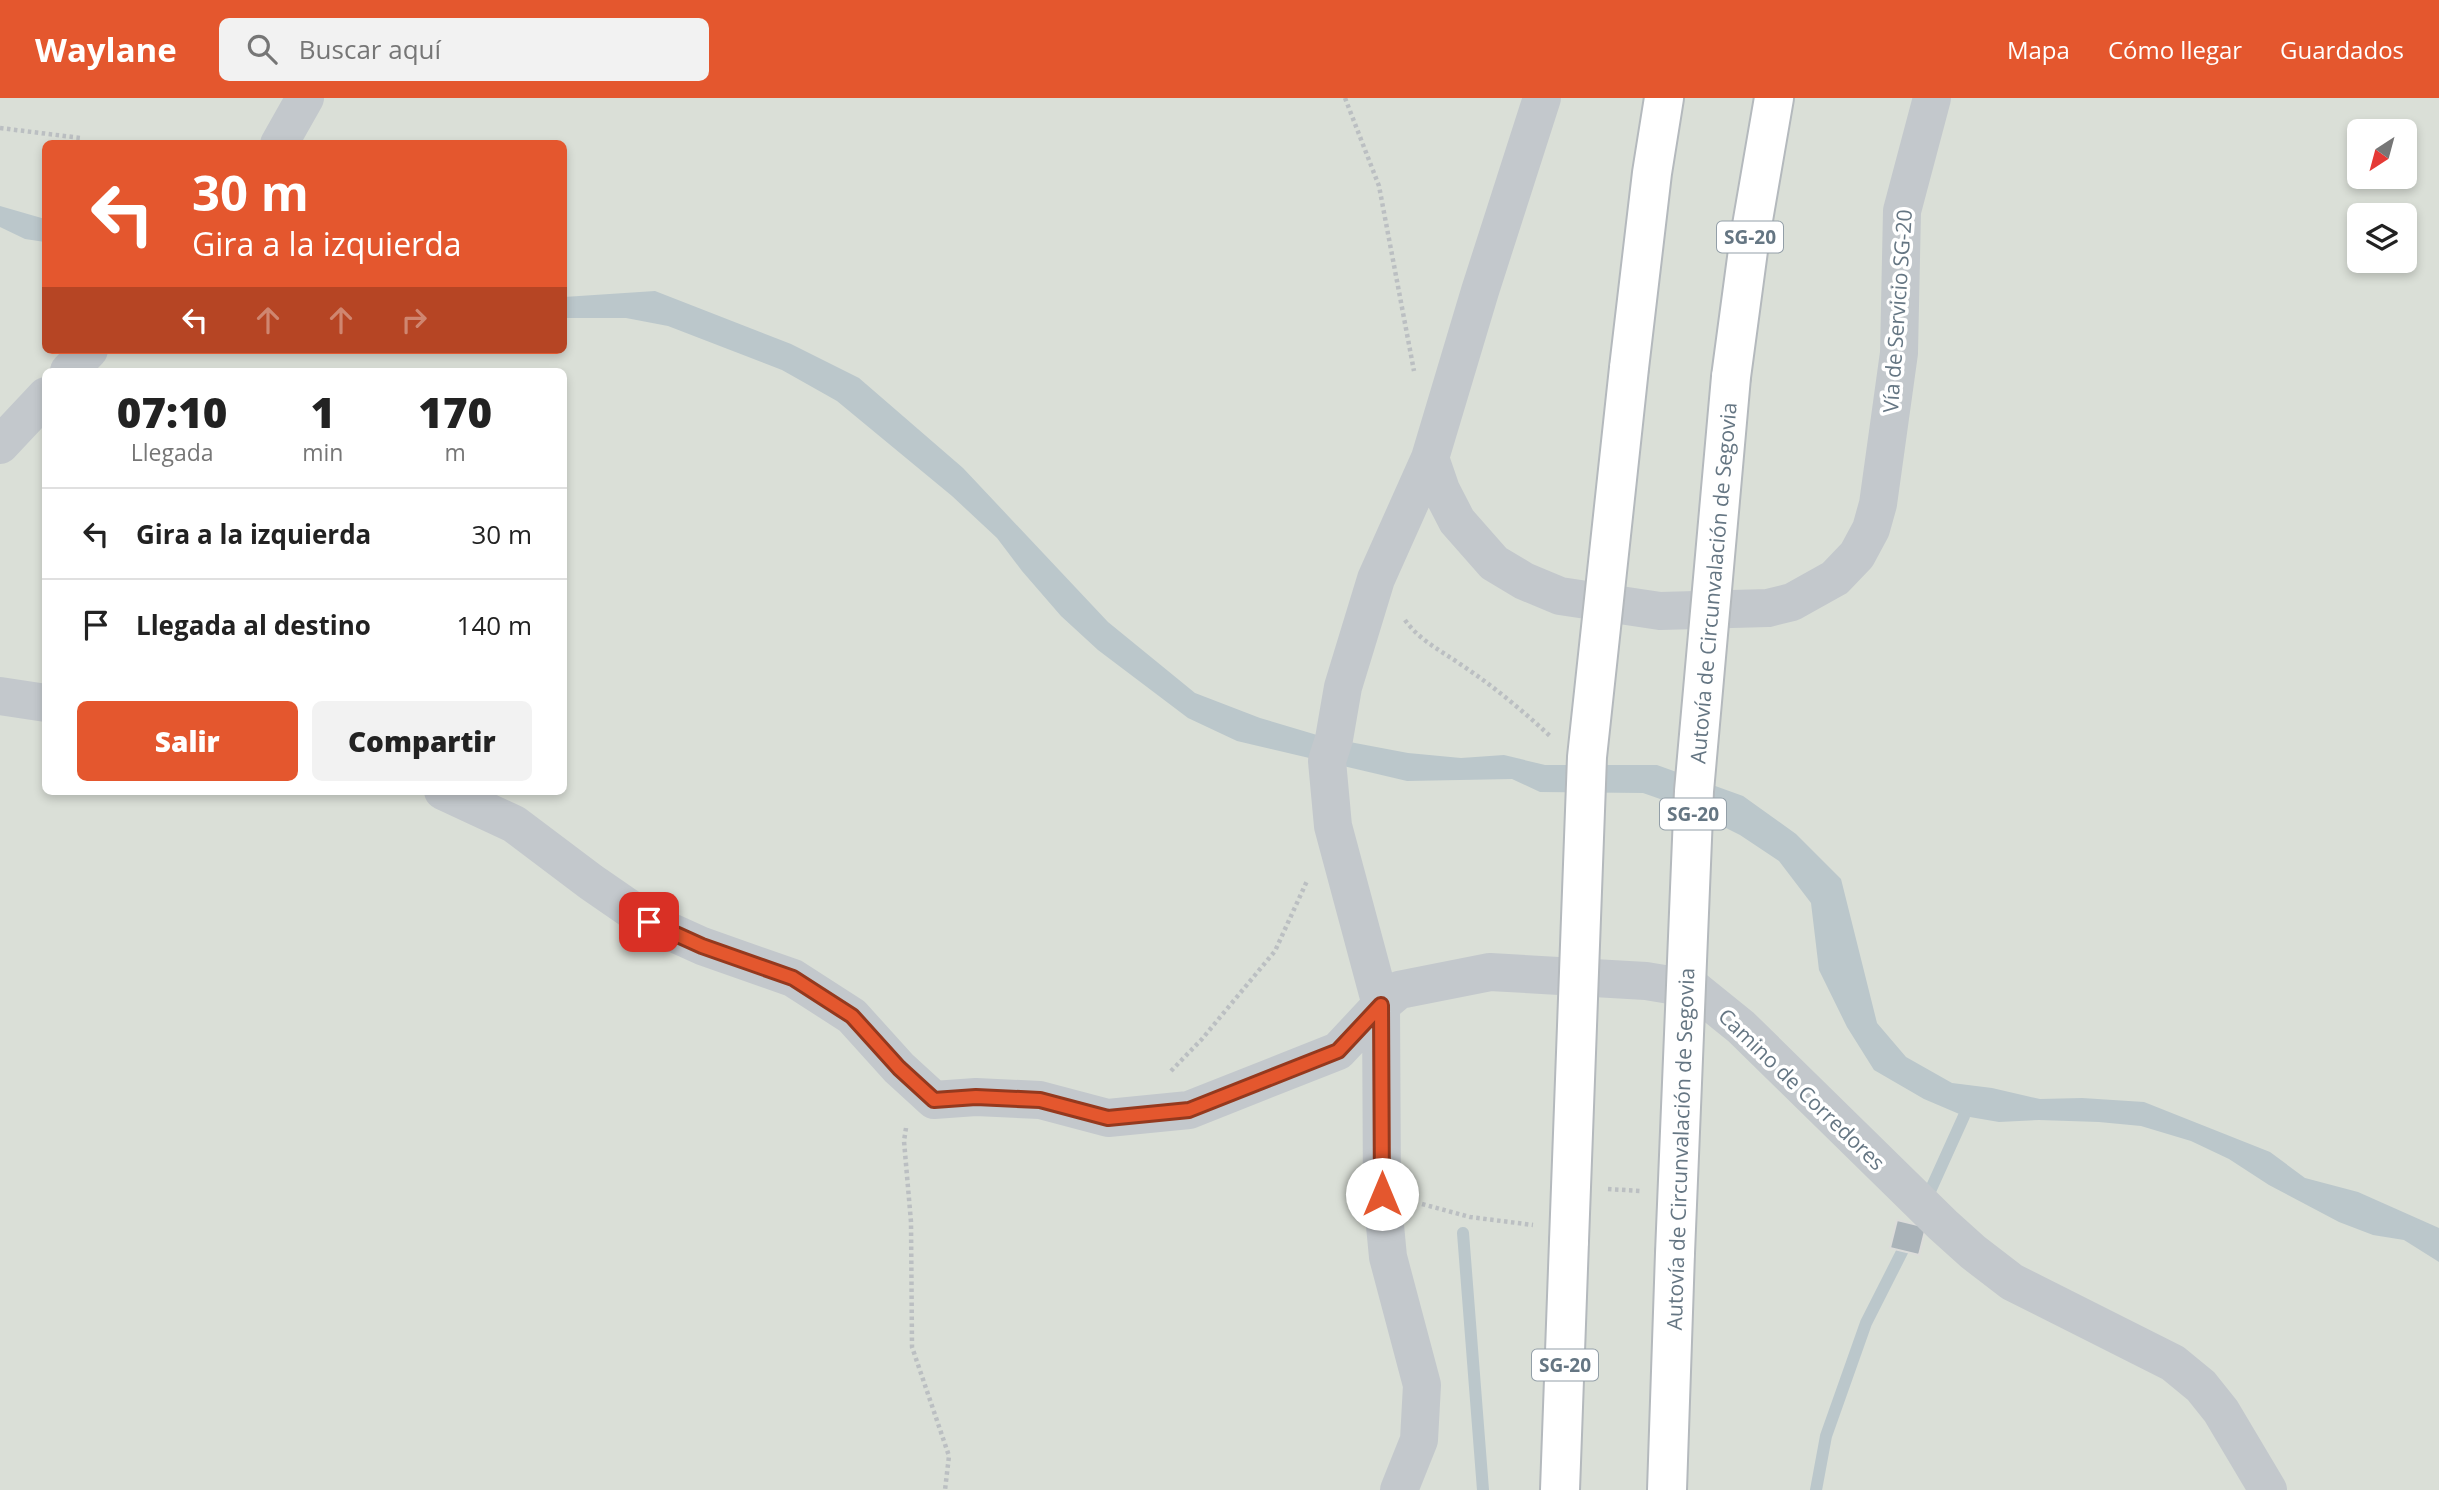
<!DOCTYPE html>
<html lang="es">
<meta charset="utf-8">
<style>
body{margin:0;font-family:"Open Sans",sans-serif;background:#f2f2f2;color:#222;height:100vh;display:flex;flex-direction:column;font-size:26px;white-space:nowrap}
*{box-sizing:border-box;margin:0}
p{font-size:23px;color:#767676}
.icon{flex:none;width:38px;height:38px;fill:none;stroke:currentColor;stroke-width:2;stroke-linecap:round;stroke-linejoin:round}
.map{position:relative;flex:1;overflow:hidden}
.sheet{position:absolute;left:42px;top:270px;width:525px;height:427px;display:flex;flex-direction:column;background:#fff;border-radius:10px;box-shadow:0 4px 10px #0003}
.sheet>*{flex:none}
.top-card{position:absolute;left:42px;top:42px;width:525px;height:214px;border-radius:10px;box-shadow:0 4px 10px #0003;background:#e4572e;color:#fff;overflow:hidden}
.needle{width:46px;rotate:216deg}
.fabs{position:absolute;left:2347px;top:21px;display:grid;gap:14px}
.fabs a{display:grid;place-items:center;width:70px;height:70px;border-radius:10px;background:#fff;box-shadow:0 4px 10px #0003;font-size:35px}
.pin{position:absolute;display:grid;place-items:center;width:60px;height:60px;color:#fff;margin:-30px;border-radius:14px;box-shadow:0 4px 10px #0006}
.me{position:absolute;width:77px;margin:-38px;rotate:0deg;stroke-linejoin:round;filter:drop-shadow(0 0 5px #0008)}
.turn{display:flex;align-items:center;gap:24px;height:147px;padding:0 35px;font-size:32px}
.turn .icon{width:91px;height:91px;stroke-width:2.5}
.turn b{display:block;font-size:49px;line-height:60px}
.lanes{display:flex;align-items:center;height:66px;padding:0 35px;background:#0003;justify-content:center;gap:35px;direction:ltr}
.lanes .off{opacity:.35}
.eta{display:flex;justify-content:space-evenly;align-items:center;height:119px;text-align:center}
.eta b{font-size:42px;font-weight:800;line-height:49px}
.cta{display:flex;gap:14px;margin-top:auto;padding:14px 35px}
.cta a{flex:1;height:80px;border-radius:10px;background:#e4572e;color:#fff;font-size:28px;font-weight:800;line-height:80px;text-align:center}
.cta a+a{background:#f2f2f2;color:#222}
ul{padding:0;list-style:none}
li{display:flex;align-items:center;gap:21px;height:91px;padding:0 35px;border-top:2px solid #e0e0e0}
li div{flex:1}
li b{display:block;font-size:26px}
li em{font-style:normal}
header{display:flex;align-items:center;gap:42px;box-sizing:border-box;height:98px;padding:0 35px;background:#e4572e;color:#fff}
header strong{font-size:33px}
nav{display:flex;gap:38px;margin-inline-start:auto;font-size:24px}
.search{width:490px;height:63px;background:#f2f2f2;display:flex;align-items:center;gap:18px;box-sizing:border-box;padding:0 24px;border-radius:10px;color:#767676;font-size:26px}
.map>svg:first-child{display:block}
.green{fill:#dadfd7;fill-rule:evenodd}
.water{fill:#bbc7cb}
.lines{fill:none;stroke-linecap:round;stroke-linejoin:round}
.stream{stroke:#bbc7cb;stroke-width:12}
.building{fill:#aab3b9;stroke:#dcdcda;stroke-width:2}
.highway-casing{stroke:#b4b9bd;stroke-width:42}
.path{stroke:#bbbfc2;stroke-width:4.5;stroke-dasharray:3.5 3.5;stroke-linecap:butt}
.minor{stroke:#c3c8cc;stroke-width:38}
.highway{stroke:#fff;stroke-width:38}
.highway-bridge-casing{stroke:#b4b9bd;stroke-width:42;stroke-linecap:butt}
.highway-bridge{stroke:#fff;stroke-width:38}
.route-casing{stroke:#94391e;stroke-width:18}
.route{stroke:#e4572e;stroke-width:12}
.labels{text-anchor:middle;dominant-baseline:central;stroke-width:7;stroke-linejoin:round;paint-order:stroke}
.shield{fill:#fff;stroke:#939fa8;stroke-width:2}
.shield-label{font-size:19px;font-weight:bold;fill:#657683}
.street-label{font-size:21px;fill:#657683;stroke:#fff}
</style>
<header>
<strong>Waylane</strong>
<div class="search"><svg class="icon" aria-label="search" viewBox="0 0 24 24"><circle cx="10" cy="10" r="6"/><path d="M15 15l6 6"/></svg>Buscar aquí</div>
<nav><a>Mapa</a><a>Cómo llegar</a><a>Guardados</a></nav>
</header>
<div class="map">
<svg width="2439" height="1392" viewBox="0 0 2439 1392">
<rect width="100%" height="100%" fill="#fafaf8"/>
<!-- green -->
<path class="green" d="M0,0H2439V1392H0ZM2359,33H2404V79H2359ZM46,46H564V252H46ZM2359,117H2404V163H2359ZM46,273H564V693H46Z"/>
<!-- water -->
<path class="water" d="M0,108L45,121V144L25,141L0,129Z
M655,193L791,246L859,280L963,370L1108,524L1195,595L1260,620L1317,637L1355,645L1408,655L1461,660L1504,657L1545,667H1657L1743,698L1796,736L1841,781L1877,925L1906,959L1952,985L1992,990L2040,1001L2082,1000L2144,1004L2270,1054L2305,1080L2358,1094L2439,1130V1164L2404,1142L2373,1137L2339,1124L2269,1087L2229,1061L2191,1043L2141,1028L2099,1024L2039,1022L1999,1024L1964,1018L1924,1001L1874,972L1847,929L1819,872L1811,805L1779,763L1740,737L1686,710L1643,695L1540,694L1512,681L1407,683L1237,643L1188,620L1098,552L1061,518L1022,473L997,440L952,398L837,303L782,272L668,228L626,220H564V199Z"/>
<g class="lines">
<!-- stream -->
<path class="stream" d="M1926,1102L1964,1018
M1463,1135L1483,1392
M1816,1392L1826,1338L1866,1225L1910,1138"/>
</g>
<!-- building -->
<path class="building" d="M1897,1122L1926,1129L1919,1157L1890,1150Z"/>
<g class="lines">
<!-- highway casing -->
<g class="highway-casing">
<path id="highway" d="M1629,270L1652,75L1664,0
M1731,279L1749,145L1774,0
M1560,1392L1569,1143
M1667,1392L1675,1155"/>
</g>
<!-- path -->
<path class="path" d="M1345,0L1379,88L1414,273
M0,30L81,40
M1405,522C1419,542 1440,552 1460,566C1492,587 1522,612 1550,638
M1171,973L1202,941L1275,853L1307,783
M906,1030L904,1043L911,1124L912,1249L949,1358L945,1392
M1608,1091L1641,1093
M1422,1106L1470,1119L1533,1127"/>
<!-- minor -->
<path class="minor" d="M279,46L305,0
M69,273L89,252
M0,347L46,298
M1430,360L1441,392L1457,423L1494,465L1524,483L1560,498L1660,513L1768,510L1792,504L1835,480L1857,457L1871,431L1878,406L1899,255L1902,113L1932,0
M0,598L46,605
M443,693L514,726L591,784L649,824L702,848L793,880L852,918L899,970L934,1002L976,999L1040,1002L1108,1020L1189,1012L1338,953L1381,907L1399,892L1490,874L1646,883L1694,891L1741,929L1943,1127L1973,1154L2012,1184L2173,1265L2201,1288L2221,1313L2268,1392
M1399,1392L1419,1342L1422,1287L1388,1159L1382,1096L1381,907L1333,728L1327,663L1334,641L1343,589L1376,481L1430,360L1480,193L1542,0"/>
<!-- highway -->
<use href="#highway" class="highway"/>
<!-- highway-bridge casing -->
<g class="highway-bridge-casing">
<path id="highway-bridge" d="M1569,1143L1587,659L1629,270
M1675,1155L1694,693L1731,279"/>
</g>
<!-- highway-bridge -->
<use href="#highway-bridge" class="highway-bridge"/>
</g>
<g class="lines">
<!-- route casing -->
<g class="route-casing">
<path id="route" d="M649,824L702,848L793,880L852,918L899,970L934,1002L976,999L1040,1002L1108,1020L1189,1012L1338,953L1381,907L1382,1096"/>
</g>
<!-- route -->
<use href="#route" class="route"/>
</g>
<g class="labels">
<!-- shield labels -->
<g class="shield">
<rect x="1717" y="123.5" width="66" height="31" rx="5"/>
<rect x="1660" y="700.5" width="66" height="31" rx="5"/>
<rect x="1532" y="1251.5" width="66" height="31" rx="5"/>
</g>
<g class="shield-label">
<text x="1750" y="139">SG-20</text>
<text x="1693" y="716">SG-20</text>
<text x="1565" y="1267">SG-20</text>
</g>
<!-- street labels -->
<g class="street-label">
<text transform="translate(1897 213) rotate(-86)">Vía de Servicio SG-20</text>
<text transform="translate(1713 485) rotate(-85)">Autovía de Circunvalación de Segovia</text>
<text transform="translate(1802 991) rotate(44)">Camino de Corredores</text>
<text transform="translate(1680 1051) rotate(-88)">Autovía de Circunvalación de Segovia</text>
</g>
</g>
</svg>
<div class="fabs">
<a><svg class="needle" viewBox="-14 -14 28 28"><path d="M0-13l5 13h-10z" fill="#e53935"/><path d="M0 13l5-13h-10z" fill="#767676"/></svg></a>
<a><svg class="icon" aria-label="layers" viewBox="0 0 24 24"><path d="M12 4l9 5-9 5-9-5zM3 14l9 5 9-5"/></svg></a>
</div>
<div class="pin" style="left:649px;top:824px;background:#d93025"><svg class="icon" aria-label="arrive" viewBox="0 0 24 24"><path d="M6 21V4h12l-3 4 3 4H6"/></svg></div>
<svg class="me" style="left:1382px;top:1096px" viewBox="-20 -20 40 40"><circle r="19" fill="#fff"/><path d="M0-13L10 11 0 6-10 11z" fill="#e4572e"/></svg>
<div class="top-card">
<div class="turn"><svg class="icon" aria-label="left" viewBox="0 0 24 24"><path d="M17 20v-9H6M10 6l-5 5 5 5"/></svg><div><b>30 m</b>Gira a la izquierda</div></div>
<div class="lanes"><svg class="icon" aria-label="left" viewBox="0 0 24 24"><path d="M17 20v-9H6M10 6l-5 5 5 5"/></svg><svg class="icon off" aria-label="ahead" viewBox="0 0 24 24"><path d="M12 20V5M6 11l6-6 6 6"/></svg><svg class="icon off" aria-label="ahead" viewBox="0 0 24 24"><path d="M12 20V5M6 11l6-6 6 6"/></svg><svg class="icon off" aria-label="right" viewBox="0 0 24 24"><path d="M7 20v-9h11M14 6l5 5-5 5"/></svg></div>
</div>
<section class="sheet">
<div class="eta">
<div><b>07:10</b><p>Llegada</p></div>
<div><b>1</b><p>min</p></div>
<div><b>170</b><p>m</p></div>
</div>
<ul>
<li><svg class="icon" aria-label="left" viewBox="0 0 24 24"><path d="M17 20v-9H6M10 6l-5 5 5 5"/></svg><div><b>Gira a la izquierda</b></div><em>30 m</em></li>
<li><svg class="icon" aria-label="arrive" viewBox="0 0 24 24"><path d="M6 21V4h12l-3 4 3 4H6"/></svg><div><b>Llegada al destino</b></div><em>140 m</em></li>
</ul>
<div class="cta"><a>Salir</a><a>Compartir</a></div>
</section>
</div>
